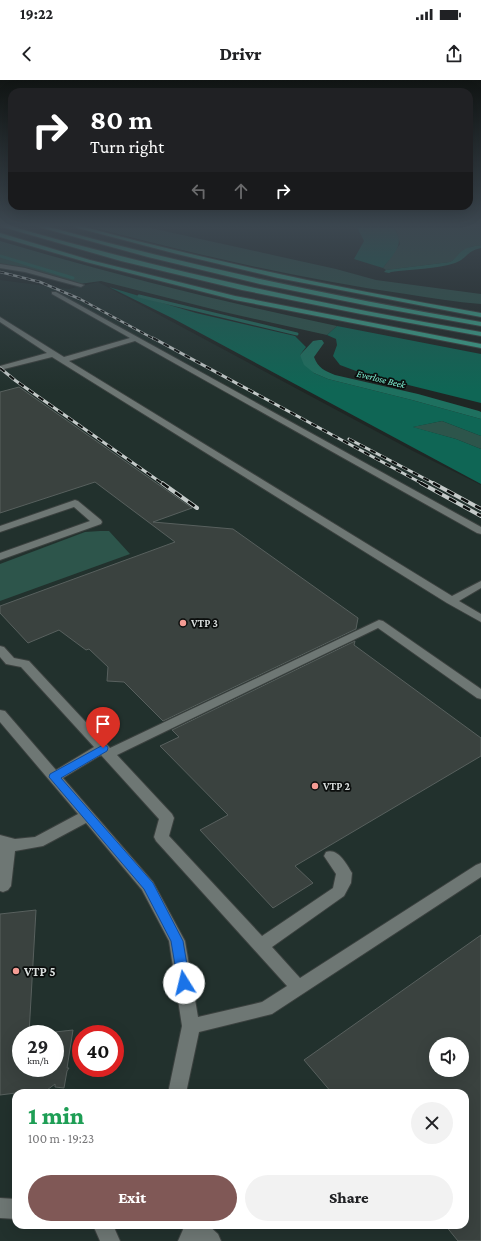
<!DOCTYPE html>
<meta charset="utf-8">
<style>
body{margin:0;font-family:"Crimson Pro",serif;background:#f2f2f2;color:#202124;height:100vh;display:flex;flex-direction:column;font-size:15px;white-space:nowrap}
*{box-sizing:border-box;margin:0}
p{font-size:13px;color:#757577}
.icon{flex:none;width:22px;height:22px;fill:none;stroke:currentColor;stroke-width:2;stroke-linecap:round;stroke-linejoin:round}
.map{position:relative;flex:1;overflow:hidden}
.sheet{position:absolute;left:12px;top:1009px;width:457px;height:140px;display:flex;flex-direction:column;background:#fff;border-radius:12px;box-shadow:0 4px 16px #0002}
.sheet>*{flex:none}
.top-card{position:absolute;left:8px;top:8px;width:465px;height:122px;border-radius:12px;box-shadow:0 4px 16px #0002;background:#202124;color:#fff;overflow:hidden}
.buttons{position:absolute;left:429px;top:957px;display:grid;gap:8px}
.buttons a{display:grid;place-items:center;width:40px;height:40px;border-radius:50%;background:#fff;box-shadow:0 4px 16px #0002;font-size:20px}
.speed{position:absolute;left:12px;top:945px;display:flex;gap:8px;font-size:20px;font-weight:700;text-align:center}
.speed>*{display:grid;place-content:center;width:52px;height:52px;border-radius:50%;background:#fff;box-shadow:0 4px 16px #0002;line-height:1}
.speed small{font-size:10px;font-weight:400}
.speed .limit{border:6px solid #d22;background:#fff;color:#111}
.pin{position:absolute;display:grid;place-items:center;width:34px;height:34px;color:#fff;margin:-41px -17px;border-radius:50% 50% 50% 0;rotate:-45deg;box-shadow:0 0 4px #0007}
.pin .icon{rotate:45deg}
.me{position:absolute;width:44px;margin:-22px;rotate:351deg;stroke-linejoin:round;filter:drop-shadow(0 0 3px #0008)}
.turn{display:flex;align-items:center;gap:14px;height:84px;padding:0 16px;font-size:18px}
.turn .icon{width:52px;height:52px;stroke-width:2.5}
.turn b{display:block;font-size:28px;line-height:34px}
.lanes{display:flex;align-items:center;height:38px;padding:0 16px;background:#0003;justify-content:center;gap:20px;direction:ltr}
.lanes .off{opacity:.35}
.round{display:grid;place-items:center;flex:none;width:42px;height:42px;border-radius:21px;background:#f2f2f2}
.summary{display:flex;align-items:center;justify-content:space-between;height:68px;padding:0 16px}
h1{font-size:24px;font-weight:800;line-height:30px;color:#1e9e55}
.button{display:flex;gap:8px;margin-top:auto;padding:8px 16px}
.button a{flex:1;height:46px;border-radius:24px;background:#805856;color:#fff;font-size:16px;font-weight:800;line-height:46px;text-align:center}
.button a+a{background:#f2f2f2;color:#202124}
.status{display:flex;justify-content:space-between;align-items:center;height:28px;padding:0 20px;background:#fff;direction:ltr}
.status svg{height:11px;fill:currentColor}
header{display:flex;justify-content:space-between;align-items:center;height:52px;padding:0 16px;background:#fff;font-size:18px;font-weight:800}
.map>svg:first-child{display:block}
.built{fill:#22312d;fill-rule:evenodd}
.green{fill:#2d554b}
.forest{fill:#0f6655}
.water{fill:#1e705f}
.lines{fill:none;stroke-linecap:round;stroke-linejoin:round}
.stream{stroke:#1e705f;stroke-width:3}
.building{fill:#3a423f;stroke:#58605e;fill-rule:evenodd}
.minor-casing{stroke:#3b413f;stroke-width:2}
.highway-casing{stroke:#3b413f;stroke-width:2}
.minor{fill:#6e7774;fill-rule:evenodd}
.highway{fill:#3ba38b;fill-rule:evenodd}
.rail-far2-casing{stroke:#c4cac9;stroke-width:2.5}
.rail-far1-casing{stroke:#c4cac9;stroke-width:3}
.rail-casing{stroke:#c4cac9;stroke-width:4}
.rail-far2{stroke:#0b0e0d;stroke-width:1.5;stroke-dasharray:4.5;stroke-linecap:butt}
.rail-far1{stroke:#0b0e0d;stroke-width:2;stroke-dasharray:6;stroke-linecap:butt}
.rail{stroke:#0b0e0d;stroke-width:2.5;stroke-dasharray:8;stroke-linecap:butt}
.route{fill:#1a73e8;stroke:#114b97}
.poi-dot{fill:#f59c94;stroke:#0b0e0d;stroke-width:1.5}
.labels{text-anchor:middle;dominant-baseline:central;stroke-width:3.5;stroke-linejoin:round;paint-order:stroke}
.far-water-label{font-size:10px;font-style:italic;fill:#81f2d6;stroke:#0b0e0d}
.poi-label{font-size:11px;font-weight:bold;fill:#dadfde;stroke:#0b0e0d;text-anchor:start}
.near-poi-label{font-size:13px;font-weight:bold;fill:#dadfde;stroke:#0b0e0d;text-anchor:start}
</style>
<div class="status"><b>19:22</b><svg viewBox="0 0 49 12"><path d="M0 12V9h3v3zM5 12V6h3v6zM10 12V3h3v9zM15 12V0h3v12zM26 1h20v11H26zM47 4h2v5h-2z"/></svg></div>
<header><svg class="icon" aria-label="back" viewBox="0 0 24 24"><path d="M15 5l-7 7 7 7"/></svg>Drivr<svg class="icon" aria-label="share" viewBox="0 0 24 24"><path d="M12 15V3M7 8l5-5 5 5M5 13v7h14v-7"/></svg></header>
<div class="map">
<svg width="481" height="1161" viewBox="0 0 481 1161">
<rect width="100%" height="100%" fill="#1f2624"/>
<!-- built -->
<path class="built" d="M0,200L69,209L98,202L413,371L481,405V1161H0ZM21,954H55V988H21ZM81,954H115V988H81ZM436,964H462V990H436ZM16,1013H465V1145H16Z"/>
<!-- green -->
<path class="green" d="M91,147H146L336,189L376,200L481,214V224C456,222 431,218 406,214C299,199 194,174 91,147Z
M393,147H481V165L470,167L457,178L450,182L386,190L383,188L400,164L397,152Z
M0,161C111,194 223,222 337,246L327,255L224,232L101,201L72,205L15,189L0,187Z
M442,341L481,356V369L456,359L412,347Z
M100,451H109L130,474L0,521V484L85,452Z"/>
<!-- forest -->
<path class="forest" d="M357,147H393C407,164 393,174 383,188L354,179L364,161Z
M109,207L196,233L295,256L306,267L300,275L314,293L328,299L412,320L481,339V356L442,341L413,347L456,359L481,369V404L174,239Z
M337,246L481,274V323L364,294L340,285L333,276L337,265L336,259L327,255Z"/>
<!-- water -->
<path class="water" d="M481,165V168C466,171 467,179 455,183C438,189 410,189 391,192L389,193L384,192L386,190L450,182C456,179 457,175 462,171C467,167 475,166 481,165Z
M319,260H322L324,263L314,277C318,288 325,291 335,295L418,314L479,331L481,332V339L412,320L328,299L314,293L304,285L300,275L313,261Z"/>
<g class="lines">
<!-- stream -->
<path class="stream" d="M0,176L73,198
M139,216L297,254"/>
</g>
<!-- building -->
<path class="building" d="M19,307L192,428L153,442L233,449L358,538L356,549L163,641L124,602L107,601L108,587L89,569L86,570L59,550L28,563L0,533V526L175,462L95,402L0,433V312Z
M355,561L354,565L481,658V676L295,786L313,803L273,828L200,750L228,735L160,666L179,657L172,650Z
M36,830L29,954H21V988H55V952L73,950L67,988H69L67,991L64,1008L55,1007V1004L43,1013H16L0,1015V834Z
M481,855V1161H458L445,1145H465V1013H332L304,980ZM436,964H462V990H436Z"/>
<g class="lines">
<!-- minor casing -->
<g class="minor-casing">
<path id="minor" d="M0,184L25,188L84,205L81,207L25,192L0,188Z
M52,212H56L481,447V454L477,453L135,261L69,281L452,516L481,501V508L459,521L481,534V542L447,523L52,277L0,290V286L47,273L0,242V237L64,277L130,258L52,214Z
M75,420L78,421L101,440L102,442L101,444L0,480V473L90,441L74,427L0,452V446Z
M379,540L383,541L481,609V619L477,618L378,548L117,675L172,734L174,738L169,756L262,856L333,808L336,794L324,776L326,772C338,768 346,783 352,793L351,803L344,816L272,867L300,898L476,785L481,783V797L272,934L199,952L186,1013H168L182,946L169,861L142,810L86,743L43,766L15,771L11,806L8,810L3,812L0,811V755L15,759L35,757L78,734L0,642V630L5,631L56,690L94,667L21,587L6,584L0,577V566L4,567L14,578L29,581L110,668ZM101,675L159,739L154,757L156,761L287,906L262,922L198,937L185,861L153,802L63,698Z
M0,1118L16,1119V1139L0,1138Z
M93,1145H113L120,1161H100Z
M185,1145H208L218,1154L221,1161H178Z"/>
</g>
<!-- highway casing -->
<g class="highway-casing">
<path id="highway" d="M3,147H13C167,191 323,225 481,252V256L361,234L242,210L121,181Z
M39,147H49C191,186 335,217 481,242V246L370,226L260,204L148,177Z
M74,147H84C215,182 347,210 481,233V237L278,198L177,174Z
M0,153L90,180L235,216L481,264V268L235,220L86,182L0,157Z"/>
</g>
<!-- minor -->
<use href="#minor" class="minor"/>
<!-- highway -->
<use href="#highway" class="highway"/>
<!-- rail-far2 casing -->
<g class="rail-far2-casing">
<path id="rail-far2" d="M0,192L40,202L80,219L154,259"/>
</g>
<!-- rail-far1 casing -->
<g class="rail-far1-casing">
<path id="rail-far1" d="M153,258L423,404
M0,288L16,301L163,404
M349,359L435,404"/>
</g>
<!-- rail casing -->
<g class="rail-casing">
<path id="rail" d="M162,403L197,428
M421,403L481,436
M433,403L481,429"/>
</g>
<!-- rail-far2 -->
<use href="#rail-far2" class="rail-far2"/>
<!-- rail-far1 -->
<use href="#rail-far1" class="rail-far1"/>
<!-- rail -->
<use href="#rail" class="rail"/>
</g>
<!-- sky -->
<linearGradient id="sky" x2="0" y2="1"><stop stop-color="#111514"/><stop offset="0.47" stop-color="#3c4750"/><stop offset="1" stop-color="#3c4750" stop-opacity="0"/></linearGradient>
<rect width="481" height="310" fill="url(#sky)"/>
<!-- route -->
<path class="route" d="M103,665L107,666L108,668L107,671L61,698L153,803L183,861L190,903L189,907L184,909L180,907L178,903L171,861L144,809L49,697L50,694Z"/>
<!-- markers -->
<g class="poi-dot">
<circle cx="183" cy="543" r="4"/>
<circle cx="315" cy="706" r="4"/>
<circle cx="16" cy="891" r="4"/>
</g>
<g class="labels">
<!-- far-water labels -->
<g class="far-water-label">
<text transform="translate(381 299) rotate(14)">Everlose Beek</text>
</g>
<!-- poi labels -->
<g class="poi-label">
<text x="191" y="543">VTP 3</text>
<text x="323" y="706">VTP 2</text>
</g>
<!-- near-poi labels -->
<g class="near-poi-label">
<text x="24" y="891">VTP 5</text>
</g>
</g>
</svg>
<div class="buttons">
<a><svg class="icon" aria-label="sound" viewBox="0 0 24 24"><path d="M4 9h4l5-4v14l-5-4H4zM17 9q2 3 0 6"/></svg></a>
</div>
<div class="speed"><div>29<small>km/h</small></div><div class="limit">40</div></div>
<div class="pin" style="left:103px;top:668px;background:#d93025"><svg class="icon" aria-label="arrive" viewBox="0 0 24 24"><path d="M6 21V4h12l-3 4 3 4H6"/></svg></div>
<svg class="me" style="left:184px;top:903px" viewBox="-20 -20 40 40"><circle r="19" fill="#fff"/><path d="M0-13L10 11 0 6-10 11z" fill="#1a73e8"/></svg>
<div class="top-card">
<div class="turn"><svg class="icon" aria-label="right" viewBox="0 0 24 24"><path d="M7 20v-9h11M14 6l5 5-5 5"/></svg><div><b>80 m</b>Turn right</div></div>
<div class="lanes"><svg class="icon off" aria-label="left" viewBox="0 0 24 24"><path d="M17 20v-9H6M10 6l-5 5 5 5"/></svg><svg class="icon off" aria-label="ahead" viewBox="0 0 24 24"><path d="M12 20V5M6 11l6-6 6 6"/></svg><svg class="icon" aria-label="right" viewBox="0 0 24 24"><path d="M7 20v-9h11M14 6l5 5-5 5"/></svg></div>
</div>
<section class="sheet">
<div class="summary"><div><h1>1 min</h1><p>100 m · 19:23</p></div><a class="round"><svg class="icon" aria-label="close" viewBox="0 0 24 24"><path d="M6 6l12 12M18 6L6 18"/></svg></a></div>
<div class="button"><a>Exit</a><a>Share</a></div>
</section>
</div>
